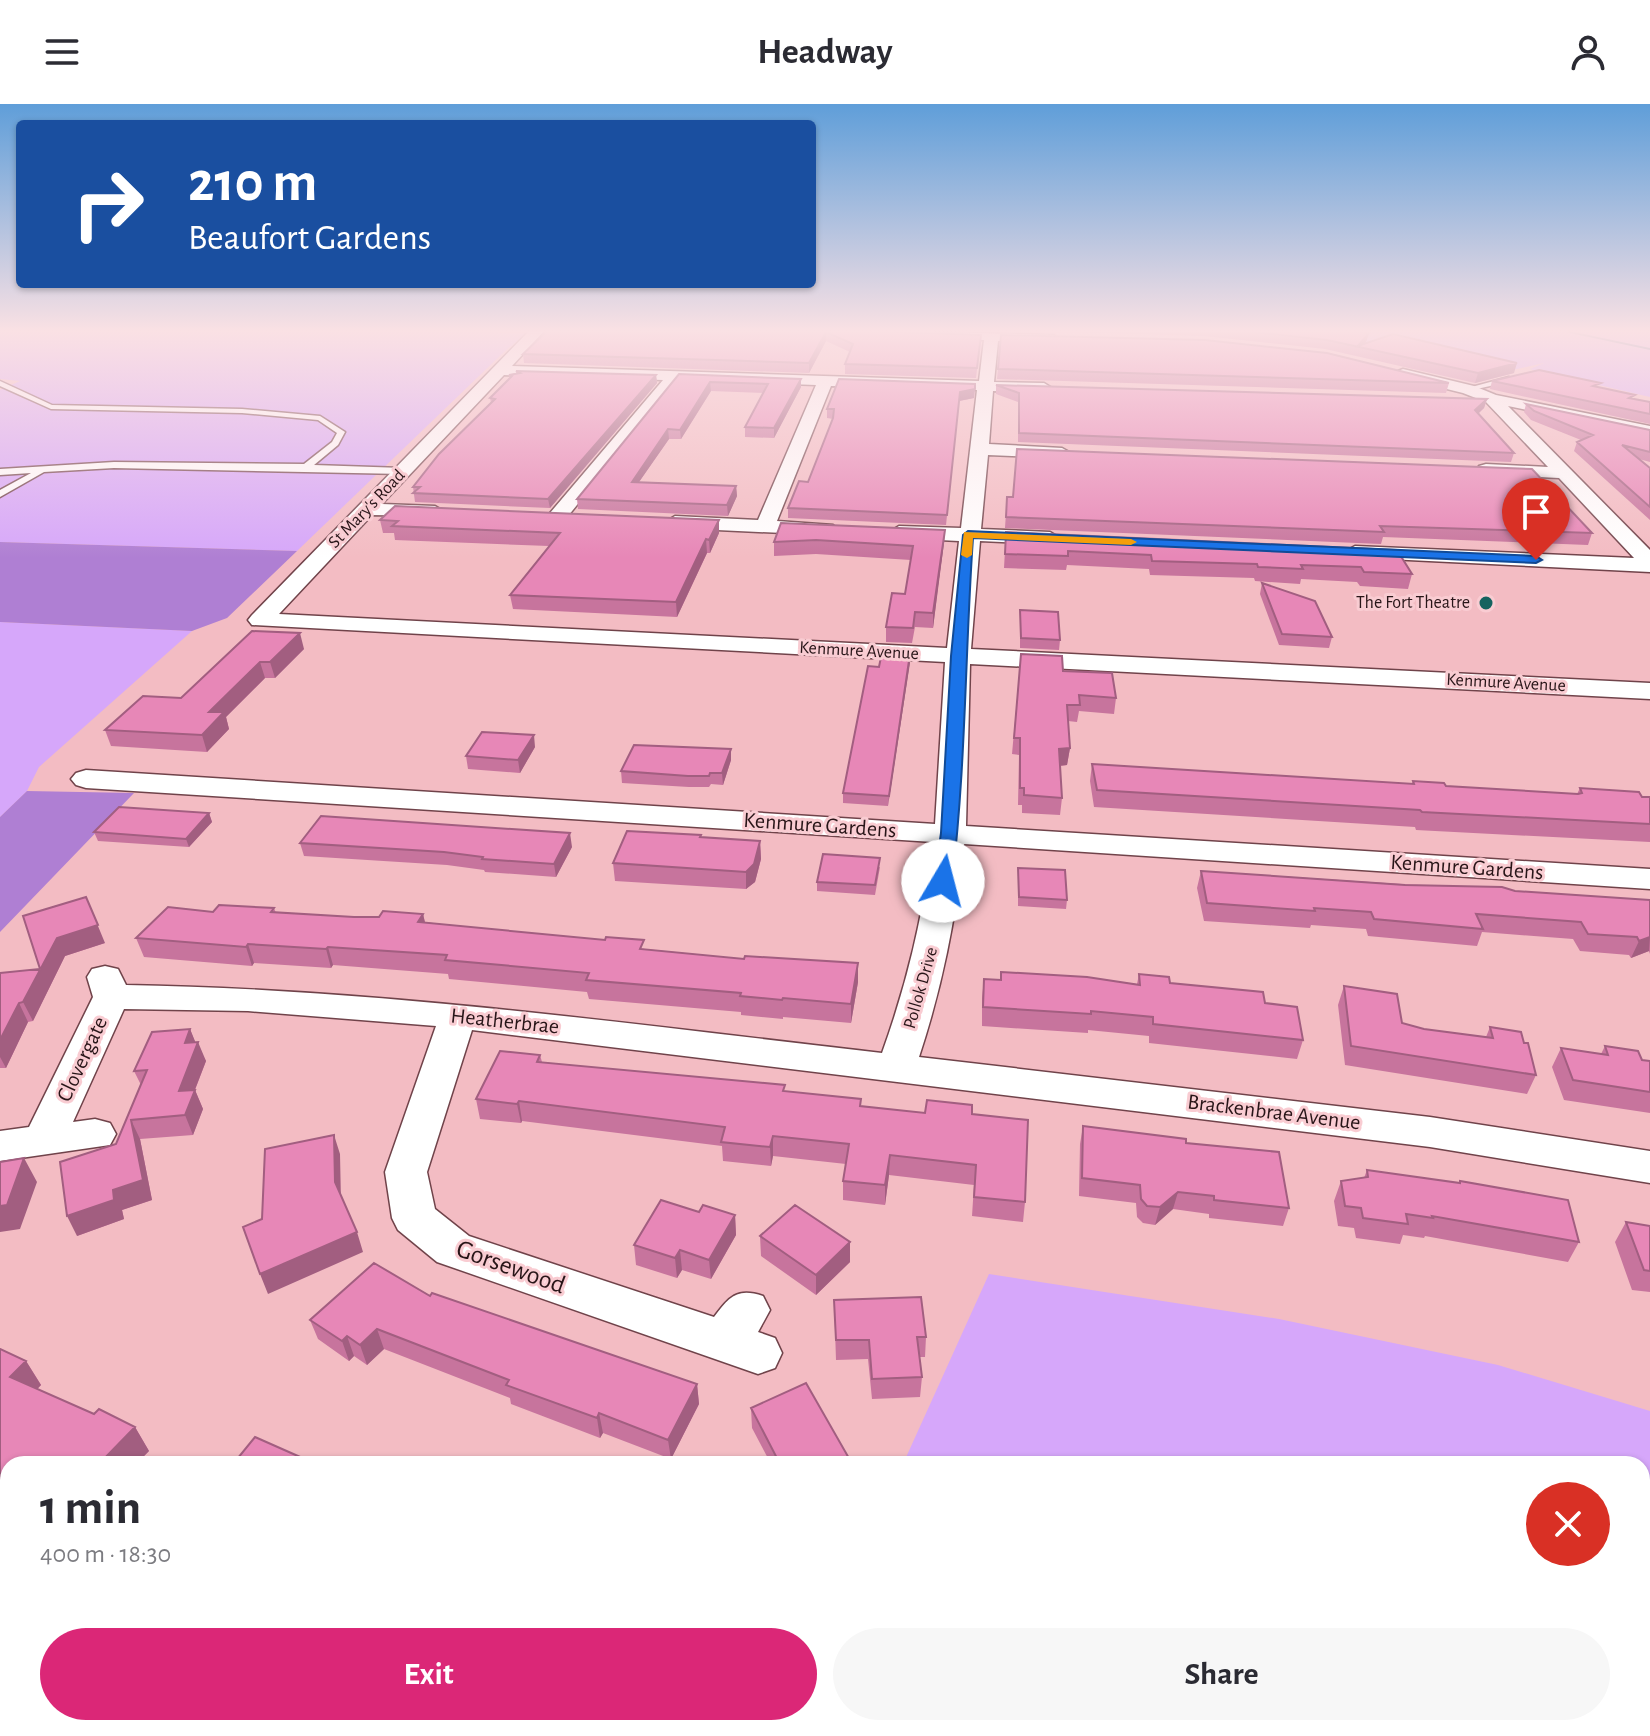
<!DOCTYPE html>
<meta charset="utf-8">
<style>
body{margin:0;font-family:"Alegreya Sans",sans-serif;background:#f7f7f7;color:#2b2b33;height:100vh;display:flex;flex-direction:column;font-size:30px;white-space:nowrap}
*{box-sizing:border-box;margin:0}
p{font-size:26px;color:#7c7c81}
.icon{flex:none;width:44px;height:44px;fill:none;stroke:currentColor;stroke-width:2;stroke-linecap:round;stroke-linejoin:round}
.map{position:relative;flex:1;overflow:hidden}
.side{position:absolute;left:0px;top:1352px;width:1650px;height:280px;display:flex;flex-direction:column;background:#fff;border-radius:24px 24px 0 0;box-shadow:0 2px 6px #0004}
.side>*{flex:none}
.hud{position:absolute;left:16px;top:16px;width:800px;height:168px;border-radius:8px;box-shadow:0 2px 6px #0004;background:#1a4fa0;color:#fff;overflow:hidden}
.pin{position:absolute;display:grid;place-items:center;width:68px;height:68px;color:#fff;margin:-82px -34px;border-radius:50% 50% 50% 0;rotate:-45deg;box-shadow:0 0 8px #0007}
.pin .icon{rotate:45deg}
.me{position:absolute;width:88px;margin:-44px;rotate:8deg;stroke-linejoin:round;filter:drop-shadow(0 0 6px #0008)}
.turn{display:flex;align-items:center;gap:28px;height:168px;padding:0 40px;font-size:36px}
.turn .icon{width:104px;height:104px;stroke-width:2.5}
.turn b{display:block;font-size:56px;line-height:68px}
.round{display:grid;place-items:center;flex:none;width:84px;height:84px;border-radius:42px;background:#f7f7f7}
.overview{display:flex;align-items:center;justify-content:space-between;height:136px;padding:0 40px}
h1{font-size:48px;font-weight:700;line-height:60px}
.button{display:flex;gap:16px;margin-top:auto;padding:16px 40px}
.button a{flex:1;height:92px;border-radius:48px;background:#db2777;color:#fff;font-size:32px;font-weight:700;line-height:92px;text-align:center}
.button a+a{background:#f7f7f7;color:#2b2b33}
header{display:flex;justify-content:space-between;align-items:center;height:104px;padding:0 40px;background:#fff;font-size:36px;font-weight:700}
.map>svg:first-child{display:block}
.green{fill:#d6a7fa}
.forest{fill:#af7fd3}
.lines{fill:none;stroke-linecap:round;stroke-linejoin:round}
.stream{fill:#305e90;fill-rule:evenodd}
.lane-casing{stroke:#70434a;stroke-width:3}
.street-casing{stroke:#70434a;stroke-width:3}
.lane{fill:#fff;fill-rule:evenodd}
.street{fill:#fff;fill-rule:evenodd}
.wall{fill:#c7749d}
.shaded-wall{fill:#a25e80}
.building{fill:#e787b7;stroke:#a25e80;stroke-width:2}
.route{fill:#1a73e8;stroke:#114b97;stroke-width:2}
.slow{fill:#f59e0b}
.poi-dot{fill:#15635f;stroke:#f9ccd2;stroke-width:3}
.labels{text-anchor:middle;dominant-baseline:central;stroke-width:6;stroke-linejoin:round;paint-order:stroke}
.far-street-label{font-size:18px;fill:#281518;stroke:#f9ccd2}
.far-poi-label{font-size:18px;fill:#281518;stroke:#f9ccd2;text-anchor:end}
.street-label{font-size:22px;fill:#281518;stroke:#f9ccd2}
.near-street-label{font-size:26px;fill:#281518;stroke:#f9ccd2}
</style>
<header><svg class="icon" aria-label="menu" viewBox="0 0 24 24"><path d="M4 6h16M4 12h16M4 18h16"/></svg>Headway<svg class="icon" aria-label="person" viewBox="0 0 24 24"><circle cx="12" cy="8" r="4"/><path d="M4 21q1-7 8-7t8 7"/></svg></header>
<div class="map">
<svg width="1650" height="1632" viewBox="0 0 1650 1632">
<rect width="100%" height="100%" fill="#f3bcc3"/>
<!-- green -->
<path class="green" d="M0,225H410L525,230L505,247L297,447L0,438V286L20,277L0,275Z
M1263,225H1553L1593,233L1575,227L1650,225V293L1530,265L1544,259L1512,266Z
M0,518L192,527L39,663L27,687L0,713Z
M989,1170L1279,1215L1498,1261L1650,1307V1632H1497L1481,1624H1642V1360H903Z"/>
<!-- forest -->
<path class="forest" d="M0,438L297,447L227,514L192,527L0,518Z
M27,687L134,689L0,828V713Z"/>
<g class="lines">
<!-- stream -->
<path class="stream" d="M1551,225H1560L1650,244V246Z"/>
<!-- lane casing -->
<g class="lane-casing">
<path id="lane" d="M1509,273L1512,277L1468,287L1464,285Z
M0,277L52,301L242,305L320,312L345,328L338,341L314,361L403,364L407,367L403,370L114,364L44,368L0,393V386L31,369L0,371V365L114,358L304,360L332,338L337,329L318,316L242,309L51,305L0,282Z"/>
</g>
<!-- street casing -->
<g class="street-casing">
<path id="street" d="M531,225H546L512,262L979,277L984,236L938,235L933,234V228L1054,231L1056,234L1049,238L998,237L994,278L1044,279L1052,284L1044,289L993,287L989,340L1062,344L1071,349L1062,354L988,351L981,425L1050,428L1060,434L1050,440L980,437L971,545L1650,579V595L970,560L966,722L1650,765V785L964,740C955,817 943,880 919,953L1430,1013L1650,1047V1079L1430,1043L472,926L427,1068L435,1105L469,1132L714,1213C729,1193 737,1183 763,1192L770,1206L758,1228L775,1234L782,1249L775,1264L758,1270L437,1158L398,1126L392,1114L385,1068L436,922L248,907L124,905L73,1018L95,1015L110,1019L116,1030L110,1041L0,1057V1027L29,1023L93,893L87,873L92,865L105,862L118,865L126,881C379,885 630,920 882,949C908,877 922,814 933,738L86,684L76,681L71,675L76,669L86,666L935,720L945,558L252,521L248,516L252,511ZM504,271L663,276L550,409L547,413L550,417H564L678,276L816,281L758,416L675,412L665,418L675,424L826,431L836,425L833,421L777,417L831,282L977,286L961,424L899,422L889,428L899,434L959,437L947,544L279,510L372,411L442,412L445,408L435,402L382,400Z
M1403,265L1474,282L1496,291L1650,322V332L1508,302L1650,446V468L1347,453L1344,448L1355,442L1634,454L1559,374L1479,370L1477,366L1479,362L1486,360L1548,363L1486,298L1463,289L1398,273V267Z
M0,1501L8,1502V1560L0,1559Z
M22,1624H91L88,1632H19Z
M745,1624H814L817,1632H748Z"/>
</g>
<!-- lane -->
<use href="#lane" class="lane"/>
<!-- street -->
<use href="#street" class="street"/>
</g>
<!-- wall -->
<path class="wall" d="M815,225L981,231L976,274L845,270V260L850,248L826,237L809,269L524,259L523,250Z
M988,225H1339L1369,229L1365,240L1514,269L1475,279L1325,245L1204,232Z
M1001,231L1449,279L1446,289L997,275Z
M516,267L656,271L657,279L550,404L415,398L413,383L491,299L490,294L510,274L509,271L516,269Z
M679,270L801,275V283L774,334L745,333V323L764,289L711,287L681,335H669L639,378L736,382L737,392L728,412L578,405L577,395Z
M1492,277L1600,284L1634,295L1650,298V320L1490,285Z
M975,280L974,294L959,297L946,421L788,414V404L808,378L833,315L827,314V305Z
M996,281L1487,295L1484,304L1478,310L1514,349L1511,358L1018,338V298L996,290Z
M1526,300L1650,326V358L1639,355L1650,364V416L1574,347L1577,338L1581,336L1531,316L1524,308Z
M1007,393L1592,429L1588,441L1383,433L1381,440L1005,424Z
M380,416L719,429L710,449H707L677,513L513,505L510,491L549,442L395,436L394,429H383Z
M945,426L933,524L915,523L912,539L886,538V523L905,490L911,456L816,450L774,452V438Z
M1006,428L1397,446L1412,470L1408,485L1360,482L1357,478L1301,475L1300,480L1255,477L1254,474L1150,471L1149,465L1067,461L1066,466L1004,464Z
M1262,479L1332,533L1329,544L1279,541L1260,490Z
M1020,506L1060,536L1059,546L1020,544Z
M252,527L304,545L275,574H265L226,613L229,625L207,648L111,642L105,626L181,594Z
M910,550L888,702L843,699V689L879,563Z
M1021,550L1063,567L1116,594L1114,610L1079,607L1077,618L1068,617L1070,644L1067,661L1060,662L1062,694L1060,711L1022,709V701H1018L1019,651L1012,650Z
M535,643L520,669L468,665L466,652Z
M731,656L723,681L711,680L709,683H689L622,679L621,667Z
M1092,660L1412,680L1413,677L1446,682L1577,690L1580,684L1650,693V738L1416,726L1415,723L1094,703L1090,677Z
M209,709L212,718L189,743L98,737L94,728Z
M701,733L760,737L761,755L755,778L746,785L615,777L613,759Z
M300,739L572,743L556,773L485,768L484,766L447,761L304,752Z
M880,763L875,791L817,787V778Z
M1018,764L1067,796L1066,805L1018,802Z
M1201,767L1650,796V850L1649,847L1631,854L1629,851L1580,847L1573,835L1482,828L1477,842L1368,832L1366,825L1311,821L1310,824L1204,817L1197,784Z
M274,804L276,809L354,813H379L423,810L425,818L645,845L744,855L858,859V878L851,919L783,913V915L741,911V908L589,895L587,888L449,875L448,870L333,861L331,864L254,859L252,862L144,853L136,834L213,808Z
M23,812L105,839L65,852L33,917L28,918L6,964H0V869L40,865Z
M1001,868L1137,880L1139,870L1170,879L1265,899L1303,936L1297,955L1149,939V932L1088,926V929L982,922V894L984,875L1000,876Z
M1344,882L1402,919L1424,925L1486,933L1490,923L1524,939L1536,971L1527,990L1345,961L1338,901Z
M190,925L195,938L206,957L195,986L203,1005L193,1031L140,1035L152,1096L122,1106L124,1115L77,1132L141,981L134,967Z
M1605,942L1642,956L1650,957V1009L1564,996L1552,963L1561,944L1601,950Z
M540,951L542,958L785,987L861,1002L925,1009L972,1010L1025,1098L1023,1118L972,1112L974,1081L889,1071L885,1101L843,1096V1077L846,1060L773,1052L771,1062L723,1057L722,1042L522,1017L521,1019L480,1015L476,995Z
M1083,1022L1186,1039L1289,1104L1283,1122L1209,1114V1110L1173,1105L1155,1121L1143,1119L1137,1113L1136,1099L1079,1092L1080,1040Z
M1367,1066L1459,1079L1460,1077L1579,1138L1568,1158L1425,1132L1424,1134L1403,1131L1400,1140L1356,1134L1354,1124L1338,1122L1334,1097L1341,1077L1364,1074Z
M699,1108L735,1111L736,1131L711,1175L682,1166L677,1174L636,1161L634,1141Z
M1626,1118L1650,1122V1188L1632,1186L1615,1138Z
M760,1132L850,1138V1158L816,1191L761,1152Z
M430,1192L697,1280L699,1300L671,1355L603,1329L600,1334L511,1300L510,1294L384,1245L367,1261L354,1252L349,1257L318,1235L310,1216Z
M834,1196L926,1233L925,1253H919L922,1273L920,1293L872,1295L868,1255L836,1256Z
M0,1245L26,1257L41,1281L37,1285L94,1310L135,1323L149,1347L136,1360H8V1392L0,1388Z
M751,1304L850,1360H771L752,1324Z
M1127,1624H1286V1632H1127Z
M1335,1624H1450L1454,1626L1456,1624H1463L1478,1632H1333Z"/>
<!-- shaded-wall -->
<path class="shaded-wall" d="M826,228V237L809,269V259Z
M1369,229L1366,238L1362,243L1358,242Z
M1517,259L1514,269L1475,279L1478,269Z
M656,271L657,279L550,404L548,395Z
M801,275V283L774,334V324Z
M710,278L711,287L681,335L680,326Z
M975,285L974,294L959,297L946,421L960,288Z
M1487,295L1484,304L1472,315L1475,306Z
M668,325L669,335L632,388V378Z
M736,382L737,392L728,412L727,401Z
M719,416V429L710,449L709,436Z
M945,426L944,439L933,524V509Z
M706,435L707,449L677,513L676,498Z
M300,529L304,545L275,574L270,558Z
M910,550V559L888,702L889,692Z
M260,558L265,574L226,613L229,625L207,648L202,631L209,608Z
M534,631L535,643L520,669L518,656Z
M1070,644L1067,661L1057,662L1059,645Z
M731,645V656L723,681L722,669Z
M209,709L212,718L189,743L186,735Z
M570,729L572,743L556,773L554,760Z
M760,737L761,755L755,778L746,785V768Z
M86,793L105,839L65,852L33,917L23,898L57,834Z
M423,810L427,828L418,818Z
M1650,833L1649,847L1631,854L1639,837Z
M248,840L254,859L252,862L246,843Z
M328,843L333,861L331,864L326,845Z
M858,859V878L851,919V900Z
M19,899L28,918L6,964L0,953V936Z
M190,925L197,942L198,938L206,957L187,1006L179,987L185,939Z
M195,986L203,1005L193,1031L185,1011Z
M519,997L522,1017L521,1019L517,1000Z
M131,1016L140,1035L152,1096L122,1106L124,1115L77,1132L67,1112L113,1086Z
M334,1031L340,1050L341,1098L335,1078Z
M773,1032V1052L771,1062L770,1043Z
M890,1051L889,1071L885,1101V1081Z
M24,1054L37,1078L20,1125L0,1128V1102Z
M1178,1088L1173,1105L1155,1121L1160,1103Z
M735,1111L736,1131L711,1175L709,1156Z
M357,1128L363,1148L268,1190L260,1170Z
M850,1138V1158L816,1191V1171Z
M680,1146L682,1166L677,1174L675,1154Z
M377,1225L384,1245L367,1261L360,1241Z
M347,1232L354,1252L349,1257L342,1237Z
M26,1257L41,1281L25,1298L10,1273Z
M697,1280L699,1300L671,1355L668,1336Z
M599,1309L603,1329L600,1334L597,1314Z
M135,1323L149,1347L136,1360H99Z"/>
<!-- building -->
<path class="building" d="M549,225H815L981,231L977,264L845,260L853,240L826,228L809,259L523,250Z
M1228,225H1339L1369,229L1358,242L1393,230L1517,259L1478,269L1327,236Z
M1001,231L1205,236L1327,249L1449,279L998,265Z
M1539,266L1601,279L1593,282L1635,291L1629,294L1650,298V310L1492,277Z
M516,267L656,271L548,395L413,389L420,383H413L439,350L495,295L490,294L512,272L509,271L520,269Z
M679,270L801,275L774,324L745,323L768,280L710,278L680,326L668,325L632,378L736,382L727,401L577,395Z
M839,275L975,280V285L960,288L947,411L788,404L799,377L808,378L833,314L834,305H827Z
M996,281L1487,295L1475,306L1514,349L1019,329V289Z
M1526,300L1650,326V348L1622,341L1650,364V403L1577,338L1593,331L1534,307Z
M1017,345L1532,365L1592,429L1380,422L1384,428L1006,413L1007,393H1013Z
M395,402L719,416L709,436L706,435L676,498L510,491L560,429L392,422L398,417L380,416Z
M781,419L945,426L933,509L915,508L913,524L886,523L892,489L905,490L913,442L816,436L774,438Z
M1006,428L1397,446L1412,470L1364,468L1361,463L1301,461L1303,465L1258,463L1257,460L1152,457L1151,451L1068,447V452L1005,450Z
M1262,479L1315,497L1332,533L1282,530Z
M1020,506L1058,508L1060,536L1021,534Z
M252,527L300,529L270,558H260L209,608H224L202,631L105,626L143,592L181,594Z
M882,548L910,550L889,692L843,689L868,562L879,563Z
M1021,550L1062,552L1063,567L1112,569L1116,594L1079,591L1080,601H1067L1070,644L1059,645L1062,694L1024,691V684H1020V634H1014Z
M482,628L534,631L518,656L466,652Z
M634,641L731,645L722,669H710L709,672H688L621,667Z
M1092,660L1414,680L1413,677L1444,679L1446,682L1578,690L1582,689L1580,684L1639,688L1642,693H1650V720L1422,708L1420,706L1097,686Z
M119,703L209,709L186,735L94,728Z
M321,712L570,729L554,760L482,755L483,753L444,748L300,739Z
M627,727L701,731L700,733L760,737L754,760L746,768L613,759Z
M823,750L880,754L875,781L817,778Z
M1018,764L1065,766L1067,796L1019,793Z
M1201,767L1405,781L1502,783L1515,787L1650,796V833L1639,837L1637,833L1588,830L1581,818L1476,810L1483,825L1374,815L1371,808L1314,804L1315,807L1207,799Z
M86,793L98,821L57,834L23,898L19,899L0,936V869L40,865L23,812Z
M219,801L274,804L271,808L354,813H379L383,807L423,810L418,818L605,836L606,833L644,836L640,845L744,855L745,852L858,859L851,900L783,894L782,896L740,892L741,889L586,876L589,869L445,856L447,851L328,843L326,845L248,840L246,843L136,834L168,803L213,808Z
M1001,868L1087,873L1140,881L1139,870L1169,873L1170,879L1263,888L1265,899L1297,903L1303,936L1153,920V913L1091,907V910L983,903L984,875L1001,876Z
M1344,882L1397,890L1402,919L1424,925L1493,934L1490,923L1521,928L1524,939H1528L1536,971L1351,942Z
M190,925L185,939L198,938L179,987L195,986L185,1011L131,1016L143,1076L113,1086L114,1096L67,1112L60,1058L116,1040L147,966L134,967L152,928Z
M1605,942L1638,947L1642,956L1650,957V988L1573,976L1561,944L1608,951Z
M500,947L540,951L537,958L785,981L783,987L861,995L860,1002L925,1009L927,996L972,1001V1010L1028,1016L1025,1098L974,1093L976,1061L890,1051L885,1081L843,1077L849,1040L773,1032L770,1043L721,1038L725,1023L519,997L517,1000L476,995Z
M1083,1022L1186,1035V1039L1279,1048L1289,1104L1214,1096V1092L1178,1088L1160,1103L1147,1102L1141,1095L1140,1081L1082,1074Z
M334,1031L335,1078L357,1128L260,1170L243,1123L262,1115L265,1045Z
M24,1054L7,1101L0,1102V1058Z
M1367,1066L1460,1079V1077L1568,1096L1579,1138L1432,1112L1433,1114L1406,1110L1408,1120L1363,1114L1361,1104L1345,1102L1341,1077L1368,1073Z
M661,1096L699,1108L703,1101L735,1111L709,1156L680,1146L675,1154L634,1141Z
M795,1101L850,1138L816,1171L760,1132Z
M1626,1118L1650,1122V1167L1644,1166Z
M374,1159L430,1192L432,1189L697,1280L668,1336L599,1309L597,1314L506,1281L509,1276L377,1225L360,1241L347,1232L342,1237L310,1216Z
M921,1193L926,1233H917L922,1273L872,1275L869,1236H836L834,1196Z
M0,1245L26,1257L10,1273L94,1310L99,1305L135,1323L99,1360H8V1376L0,1372Z
M806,1279L850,1356L842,1360H780L751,1304Z
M255,1333L316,1360H233Z
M1132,1624H1286V1632H1160L1132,1625Z
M1340,1624H1450L1456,1627L1457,1624H1463L1478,1632H1338Z"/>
<!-- sky -->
<linearGradient id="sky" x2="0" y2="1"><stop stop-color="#5f9ed9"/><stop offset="0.5" stop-color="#fae1e4"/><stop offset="1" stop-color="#fae1e4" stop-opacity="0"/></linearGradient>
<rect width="1650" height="454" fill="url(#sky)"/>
<!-- route -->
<path class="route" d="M968,427L1536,452L1542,456L1536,459L973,434C965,548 966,664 952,777L943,782L934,777L941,729L951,552L963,431Z"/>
<!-- slow -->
<path class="slow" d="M964,428L1131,435L1137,438L1131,441L973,434L972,451L967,454L961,451Z"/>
<!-- markers -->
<circle class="poi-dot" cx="1486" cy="499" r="8"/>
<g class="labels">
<!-- far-street labels -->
<g class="far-street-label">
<text transform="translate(367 405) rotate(-46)">St Mary's Road</text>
<text transform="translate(859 547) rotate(3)">Kenmure Avenue</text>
<text transform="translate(1506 579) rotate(3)">Kenmure Avenue</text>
<text transform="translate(921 884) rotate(-74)">Pollok Drive</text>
</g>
<!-- far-poi labels -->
<g class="far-poi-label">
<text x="1470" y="499">The Fort Theatre</text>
</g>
<!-- street labels -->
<g class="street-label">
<text transform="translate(820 721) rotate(4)">Kenmure Gardens</text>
<text transform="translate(1467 763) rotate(4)">Kenmure Gardens</text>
<text transform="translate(505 917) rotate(6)">Heatherbrae</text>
<text transform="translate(82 955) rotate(-65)">Clovergate</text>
<text transform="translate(1274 1008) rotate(7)">Brackenbrae Avenue</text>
</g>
<!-- near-street labels -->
<g class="near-street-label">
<text transform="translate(511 1163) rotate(20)">Gorsewood</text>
</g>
</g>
</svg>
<div class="pin" style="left:1536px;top:456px;background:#d93025"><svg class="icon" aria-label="arrive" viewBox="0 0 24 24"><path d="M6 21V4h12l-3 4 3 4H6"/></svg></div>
<svg class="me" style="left:943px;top:777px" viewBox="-20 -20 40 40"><circle r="19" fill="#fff"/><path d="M0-13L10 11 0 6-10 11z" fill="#1a73e8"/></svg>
<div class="hud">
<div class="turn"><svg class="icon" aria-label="right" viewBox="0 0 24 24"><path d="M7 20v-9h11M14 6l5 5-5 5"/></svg><div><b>210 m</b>Beaufort Gardens</div></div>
</div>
<section class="side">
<div class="overview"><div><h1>1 min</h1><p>400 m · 18:30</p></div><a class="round" style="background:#d93025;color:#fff"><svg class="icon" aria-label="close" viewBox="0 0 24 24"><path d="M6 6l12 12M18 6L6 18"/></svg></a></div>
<div class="button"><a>Exit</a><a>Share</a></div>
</section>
</div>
